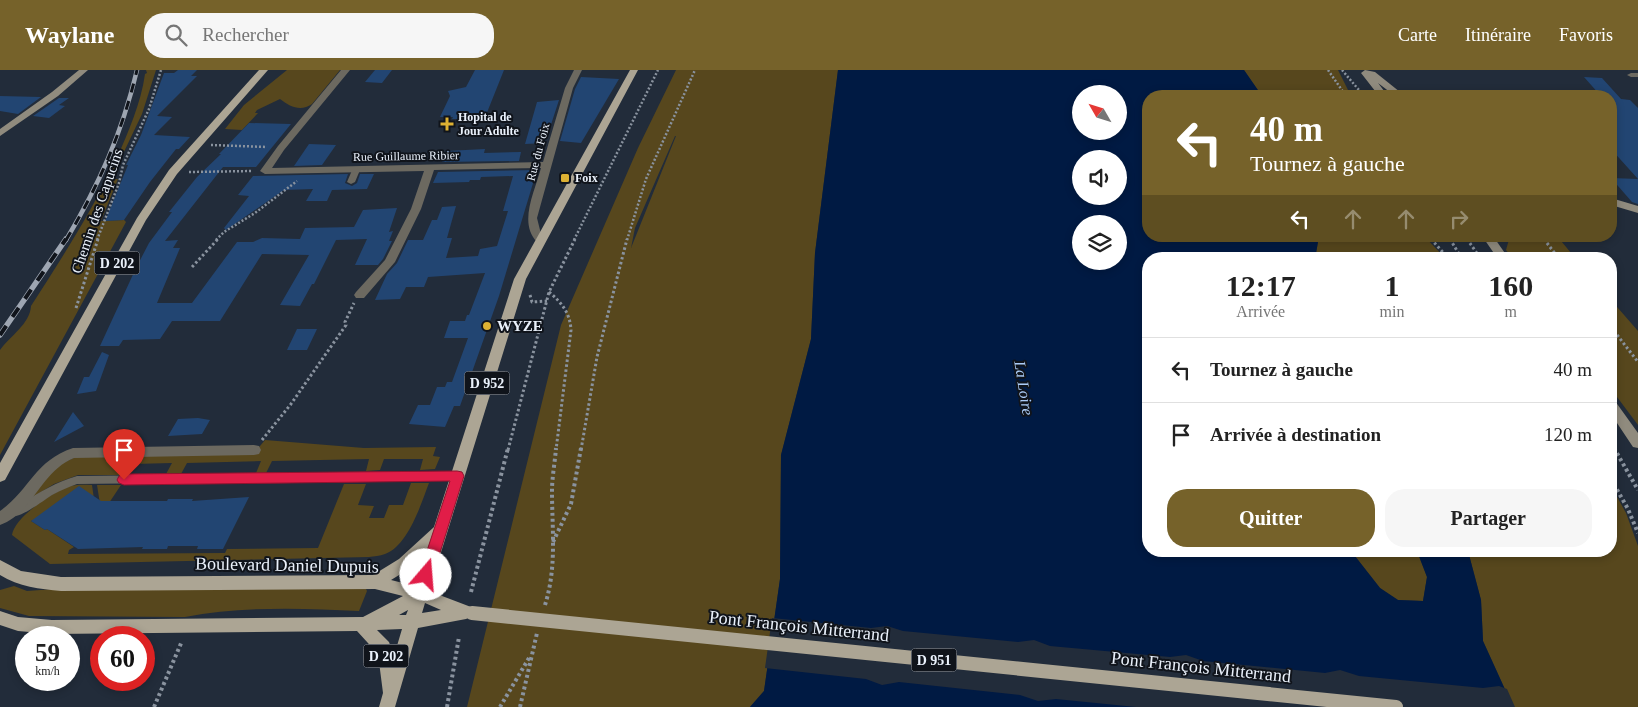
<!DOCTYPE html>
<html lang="fr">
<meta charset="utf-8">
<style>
body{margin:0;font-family:Georgia,serif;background:#f6f6f6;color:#222;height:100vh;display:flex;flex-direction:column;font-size:19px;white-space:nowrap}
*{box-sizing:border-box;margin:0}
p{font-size:16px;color:#767676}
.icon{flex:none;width:28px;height:28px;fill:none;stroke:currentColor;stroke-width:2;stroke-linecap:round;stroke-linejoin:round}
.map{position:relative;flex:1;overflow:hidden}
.sheet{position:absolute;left:1142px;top:182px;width:475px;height:305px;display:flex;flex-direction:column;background:#fff;border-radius:20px;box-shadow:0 2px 8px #0003}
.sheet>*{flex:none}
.banner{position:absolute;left:1142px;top:20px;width:475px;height:152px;border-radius:20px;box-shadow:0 2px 8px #0003;background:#76622a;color:#fff;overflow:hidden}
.needle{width:32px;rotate:309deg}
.buttons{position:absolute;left:1072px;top:15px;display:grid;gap:10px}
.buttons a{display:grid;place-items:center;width:55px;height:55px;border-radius:50%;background:#fff;box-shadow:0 2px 8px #0003;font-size:25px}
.speed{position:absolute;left:15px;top:556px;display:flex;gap:10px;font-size:25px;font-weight:700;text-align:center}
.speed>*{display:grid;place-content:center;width:65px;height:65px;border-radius:50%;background:#fff;box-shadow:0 2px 8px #0003;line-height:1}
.speed small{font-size:12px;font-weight:400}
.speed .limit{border:8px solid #d22;background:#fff;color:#111}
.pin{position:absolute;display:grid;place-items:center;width:42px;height:42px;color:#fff;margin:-51px -21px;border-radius:50% 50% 50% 0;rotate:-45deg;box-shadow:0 0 5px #0007}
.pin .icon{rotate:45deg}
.me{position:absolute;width:55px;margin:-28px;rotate:18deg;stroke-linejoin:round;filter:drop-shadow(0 0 4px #0008)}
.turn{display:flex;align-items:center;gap:18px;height:105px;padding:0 25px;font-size:22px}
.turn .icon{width:65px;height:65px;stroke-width:2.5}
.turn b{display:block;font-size:35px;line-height:42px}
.lanes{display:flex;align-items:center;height:48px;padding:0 25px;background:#0003;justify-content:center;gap:25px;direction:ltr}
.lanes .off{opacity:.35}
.eta{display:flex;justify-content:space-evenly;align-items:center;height:85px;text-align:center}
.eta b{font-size:30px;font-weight:700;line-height:35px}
.cta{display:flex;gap:10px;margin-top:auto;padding:10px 25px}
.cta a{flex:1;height:58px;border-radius:20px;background:#76622a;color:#fff;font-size:20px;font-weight:700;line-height:58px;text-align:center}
.cta a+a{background:#f6f6f6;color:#222}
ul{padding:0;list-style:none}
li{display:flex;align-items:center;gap:15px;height:65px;padding:0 25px;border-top:1px solid #e0e0e0}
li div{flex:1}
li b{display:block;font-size:19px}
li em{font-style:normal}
header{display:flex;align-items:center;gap:30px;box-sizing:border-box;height:70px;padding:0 25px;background:#76622a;color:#fff}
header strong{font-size:24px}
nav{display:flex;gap:28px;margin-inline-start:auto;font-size:18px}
.search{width:350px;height:45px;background:#f6f6f6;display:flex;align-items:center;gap:12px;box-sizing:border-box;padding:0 18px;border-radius:20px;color:#767676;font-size:19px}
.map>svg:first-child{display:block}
.green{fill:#57471d;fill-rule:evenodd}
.water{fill:#001a43;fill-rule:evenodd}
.pier{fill:#222c3a}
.building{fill:#224572}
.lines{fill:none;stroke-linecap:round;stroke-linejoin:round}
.path-far2{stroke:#8a939f;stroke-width:2.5;stroke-dasharray:2 2;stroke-linecap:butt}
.path-far1{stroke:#8a939f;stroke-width:3;stroke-dasharray:2.5 2.5;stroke-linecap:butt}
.path{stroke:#8a939f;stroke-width:4;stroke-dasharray:3 3;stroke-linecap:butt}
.lane{fill:#6c6960;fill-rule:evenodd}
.street{fill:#6c6960;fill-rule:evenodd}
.secondary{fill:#908b7e;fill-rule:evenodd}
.primary{fill:#aca594;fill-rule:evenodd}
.rail-far1-casing{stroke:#9ea6b2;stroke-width:4.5}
.rail-casing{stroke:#9ea6b2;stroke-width:5.5}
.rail-far1{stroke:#10141b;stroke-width:3;stroke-dasharray:9;stroke-linecap:butt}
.rail{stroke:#10141b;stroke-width:4;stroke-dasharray:11;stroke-linecap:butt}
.primary-bridge{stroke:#aca594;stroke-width:14}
.route{fill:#e11d48;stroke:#92132f}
.poi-dot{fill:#ddb133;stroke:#10141b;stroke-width:2}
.labels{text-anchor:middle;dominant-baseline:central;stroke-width:4;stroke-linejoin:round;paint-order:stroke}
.far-poi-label{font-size:12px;font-weight:bold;fill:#eaf1fb;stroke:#10141b;text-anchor:start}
.far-street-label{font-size:12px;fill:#eaf1fb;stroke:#10141b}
.shield{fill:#10141b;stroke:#a9afb8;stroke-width:1}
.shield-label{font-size:14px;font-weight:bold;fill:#eaf1fb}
.street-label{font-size:15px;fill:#eaf1fb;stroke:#10141b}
.poi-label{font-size:15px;font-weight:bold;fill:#eaf1fb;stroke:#10141b;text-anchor:start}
.water-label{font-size:16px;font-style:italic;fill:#abcbf6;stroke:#10141b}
.near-street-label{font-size:18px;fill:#eaf1fb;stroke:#10141b}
</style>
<header>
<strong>Waylane</strong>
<div class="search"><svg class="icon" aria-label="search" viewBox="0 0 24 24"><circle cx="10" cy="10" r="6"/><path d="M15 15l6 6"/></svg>Rechercher</div>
<nav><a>Carte</a><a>Itinéraire</a><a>Favoris</a></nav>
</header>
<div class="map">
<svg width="1638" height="637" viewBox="0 0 1638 637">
<rect width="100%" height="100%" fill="#222c3a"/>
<!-- green -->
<path class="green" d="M146,0H156L142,44L111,109H118L101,151L124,150L126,152L0,385V280C10,266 30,254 31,236C62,188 92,141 116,90C128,63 141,33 145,4L147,3Z
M287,0H340L312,34C301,42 290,37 280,29L257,40L255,43H258L242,60L225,59L244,35Z
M676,0H838L815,183L811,269L781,385L780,509L764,621L750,637H467L561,255L638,78ZM675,66H676L631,178L635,158Z
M1244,0H1338L1351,26H1262Z
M1319,166H1424L1446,189H1315Z
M1510,166H1557L1576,189H1513L1506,180Z
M1611,230L1638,261V355L1611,319Z
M265,370L364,378L436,377L433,386L440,387L435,399L420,400L423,389H384L380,400L366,401L369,389L272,391L266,403H256L261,391L187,393L181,404H166L172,393L133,394L126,405H78L54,414L28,430L52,398L80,385L255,382Z
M411,413H429C421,434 408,476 385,484C380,486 374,486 369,487L50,494L12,465C14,448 52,422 68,417C76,414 84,415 92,415L94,429L31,451L45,460L47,459L74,477L69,480L68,484L225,483L227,479L318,478L344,414H366L358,435L374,436L369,448H384L389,435H403Z
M97,415H121L109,433L100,434Z
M1611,416L1626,443L1638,476V637H1513L1483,571L1481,530L1468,481H1611Z
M1351,481H1417L1427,507L1423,531L1398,530L1380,518Z
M14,516L27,521L54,519H366L367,521L359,541C302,538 241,536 185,547L29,546L0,538V520Z"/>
<!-- water -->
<path class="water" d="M838,0H1244L1262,26H1149V166H1319L1315,189H1149V481H1351L1380,518L1398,530L1423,531L1427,507L1417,481H1468L1481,530L1483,571L1513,637H750L764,621L780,509L781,385L811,269L815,183ZM1081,24H1119V61H1081ZM1081,89H1119V126H1081ZM1081,154H1119V191H1081Z"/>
<!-- pier -->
<path class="pier" d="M772,548L871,558L887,556L903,561L1018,572L1034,570L1050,576L1170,587L1186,585L1203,591L1325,603L1340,600L1359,606L1483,618L1499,616L1507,619L1515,637H1136L1056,629L1038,631L1020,625L899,612L882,615L866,609L765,598Z"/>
<!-- building -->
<path class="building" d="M178,0H197L191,6H197L157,46L172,47L154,65L190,67L179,79H176L150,112L124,150L105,151L128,95H126L141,65L164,3H174Z
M375,0H392L382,13L365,12Z
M475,0H504L486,45L471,46L470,49H452L453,47H440L450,26L448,21L466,17Z
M581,7L619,9L581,73L560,71L575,19Z
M1584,7L1602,8L1621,29L1630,30L1638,38V109L1611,79V26L1600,25Z
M0,26L41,27L18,44L0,41Z
M59,28H69L59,35L65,36L49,48L33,46Z
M559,30L545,73L525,74L537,32Z
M249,53L291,54L256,97H223L165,171L178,170L173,178H180L157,233H192L237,172H253L262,168L300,169L305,158L354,157L363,140L397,138L389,162L393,161L389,171H392L383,189L378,195H355L367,169L336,170L314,214H312L300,236L280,235L309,185L262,184L220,251H172L160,269L123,270L119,276H100L136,198L149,173L172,142H169L197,107L221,84H219Z
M309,74L336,75L322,95L294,96Z
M485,79L484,83L521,82L519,91L442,92L446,81Z
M537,100L499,226L460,336H454L445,357L409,354L418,335H430L437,317H445L447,312H452L468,268H444L450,251H465L467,245H469L485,203L428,207L424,217H406L400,229L375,230L387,204L397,193L408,170H423L432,150H437L442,137L456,136L447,168H452L446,188L478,186L480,179L497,176L508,141H503L513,106L481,107L480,110H470L469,112L433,113L438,102Z
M348,104L345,113L352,116L357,113L360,104H374L367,119L332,120L327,131H306L313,119L284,120L226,160L224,158L249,126L238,125L253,106Z
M1611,108L1638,109V134L1632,132Z
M297,259H317L307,280H287Z
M102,282L109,285L96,321L77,324L84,307H89Z
M73,342L84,356L54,372Z
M198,348L210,350L202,364L168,366L178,349Z
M79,416L101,431H167L168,429H193L192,431L249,427L223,479H197L198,476H168L167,479H142L143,477L78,479L47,459L45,460L31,451Z"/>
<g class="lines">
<!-- path-far2 -->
<path class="path-far2" d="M1328,0L1346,26
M1342,0L1364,26
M211,75L267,77
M189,102L253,101
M1428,166L1432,170
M1448,166L1451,170
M1465,166L1468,170
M1542,166L1545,170
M97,170L119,113L123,95L149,39L161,0
M216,170L224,162L255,143L297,111
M574,170L658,0
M627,170L646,109L695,0"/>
<!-- path-far1 -->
<path class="path-far1" d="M1431,169L1449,189
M1450,169L1462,189
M1467,169L1481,189
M1544,169L1559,189
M192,197L218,169
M549,222C562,233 570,243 571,260L556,380
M530,225L532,232L547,231
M76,238L98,169
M1611,257L1638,292
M262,370L291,334L346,255L345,252L354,233
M1611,374L1614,380
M508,380L549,222L575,169
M581,380L597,287L627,169"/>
<!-- path -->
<path class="path" d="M1614,378L1638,420
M1611,409L1628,439L1638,463
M553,472L571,434L581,378
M471,522L508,378
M545,535C557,497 552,460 552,421C552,407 555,392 556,378
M154,637L182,571
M447,637L459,567
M500,637L529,588
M520,637L537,563"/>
<!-- lane -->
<path class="lane" d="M1638,3V7H1631L1627,5L1631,3Z
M1474,20H1477V24L1411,26L1417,22Z
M353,98H356L360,100L355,112L351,114L347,112Z
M457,402L461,403L462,406L461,409L457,410L77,414C69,417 61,420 54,424C43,430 19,451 7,446L5,443C9,437 16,436 22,433C40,422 56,412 77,406Z"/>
<!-- street -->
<path class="street" d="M341,0H350L284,80L272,98L543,92L565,18L574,0H582L573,18L537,148L541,164L546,170L545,172H537C518,153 535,121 541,98L434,100L421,139L395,192L364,228H356L354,225L356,222L385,190L411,139L424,101L265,104L260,101L278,76Z
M254,375L259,376L261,380L259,384L254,385L74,388C41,401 32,444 0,455V441C30,420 34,391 73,378Z"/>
<!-- secondary -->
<path class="secondary" d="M79,0H88L58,26L0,66V59L52,22Z
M1365,0L1375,2L1405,26H1395L1378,13L1388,26H1379L1361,3Z
M1611,128L1638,136V143L1611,135Z
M1482,166H1493L1509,189H1498Z
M1611,329L1615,331L1638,363V378L1633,377L1611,344Z"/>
<!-- primary -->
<path class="primary" d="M259,0H268L177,104L146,150L5,410L0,412V393L137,148L169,100Z
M630,0H638L526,209L429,521L471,537L474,542L471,547L466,549L418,558L395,637H379L383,623L378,584L357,561L52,564L18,561L0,555V541L18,547L52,550L363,547L403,526L375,519L61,521C40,519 19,517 0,505V490L21,501L61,507L373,505L399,489L434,457L514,209ZM426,483L415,516L391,510L409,499ZM425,533L441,540L422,543ZM408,540L406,545H398H399ZM402,559L394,586L389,572L377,560Z"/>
<!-- rail-far1 casing -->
<g class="rail-far1-casing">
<path id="rail-far1" d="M66,170C99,115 122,63 137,0"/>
</g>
<!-- rail casing -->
<g class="rail-casing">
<path id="rail" d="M0,265L66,169"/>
</g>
<!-- rail-far1 -->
<use href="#rail-far1" class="rail-far1"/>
<!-- rail -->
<use href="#rail" class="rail"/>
<!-- primary-bridge -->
<path class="primary-bridge" d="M472,543L1396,637"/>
</g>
<!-- route -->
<path class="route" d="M457,401L462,402L464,406L433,505L431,510L426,511L421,510L419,505L450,411L124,415L119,413L117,410L119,406L124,404Z"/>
<!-- markers -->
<g class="poi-dot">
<path d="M444.5 46.5h5v5h5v5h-5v5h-5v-5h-5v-5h5z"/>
<rect x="560" y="103" width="10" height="10" rx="2.5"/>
<circle cx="487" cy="256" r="5"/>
</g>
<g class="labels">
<!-- far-poi labels -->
<g class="far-poi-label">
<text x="458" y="47">Hopital de<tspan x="458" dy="14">Jour Adulte</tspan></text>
<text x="575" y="108">Foix</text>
</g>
<!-- far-street labels -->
<g class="far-street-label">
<text transform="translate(538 82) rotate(-75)">Rue du Foix</text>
<text transform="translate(406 86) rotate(-1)">Rue Guillaume Ribier</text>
</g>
<!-- shield labels -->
<g class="shield">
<rect x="94.5" y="181.5" width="45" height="23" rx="4"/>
<rect x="464.5" y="301.5" width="45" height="23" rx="4"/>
<rect x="363.5" y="574.5" width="45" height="23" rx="4"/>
<rect x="911.5" y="578.5" width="45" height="23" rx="4"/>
</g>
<g class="shield-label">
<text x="117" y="193">D 202</text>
<text x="487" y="313">D 952</text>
<text x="386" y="586">D 202</text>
<text x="934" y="590">D 951</text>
</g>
<!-- street labels -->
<g class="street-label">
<text transform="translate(97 141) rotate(-71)">Chemin des Capucins</text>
</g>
<!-- poi labels -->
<g class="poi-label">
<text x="497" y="256">WYZE</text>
</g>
<!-- water labels -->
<g class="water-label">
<text transform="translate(1024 318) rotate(81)">La Loire</text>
</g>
<!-- near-street labels -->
<g class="near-street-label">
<text transform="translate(287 495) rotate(1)">Boulevard Daniel Dupuis</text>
<text transform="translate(799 556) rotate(6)">Pont François Mitterrand</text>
<text transform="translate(1201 597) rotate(6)">Pont François Mitterrand</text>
</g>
</g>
</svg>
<div class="buttons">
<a><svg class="needle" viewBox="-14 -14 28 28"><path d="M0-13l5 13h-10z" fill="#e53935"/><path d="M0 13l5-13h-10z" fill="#767676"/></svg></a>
<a><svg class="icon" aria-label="sound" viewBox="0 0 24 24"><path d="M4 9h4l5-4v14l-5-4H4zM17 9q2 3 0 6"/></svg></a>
<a><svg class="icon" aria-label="layers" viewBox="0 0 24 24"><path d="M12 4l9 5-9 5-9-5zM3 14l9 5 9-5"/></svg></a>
</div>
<div class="speed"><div>59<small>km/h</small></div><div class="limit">60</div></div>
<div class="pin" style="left:124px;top:410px;background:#d93025"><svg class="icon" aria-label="arrive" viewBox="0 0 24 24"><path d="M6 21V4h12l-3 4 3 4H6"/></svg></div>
<svg class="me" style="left:426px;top:505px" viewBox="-20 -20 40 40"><circle r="19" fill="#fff"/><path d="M0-13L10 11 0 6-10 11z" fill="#e11d48"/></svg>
<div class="banner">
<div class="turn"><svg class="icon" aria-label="left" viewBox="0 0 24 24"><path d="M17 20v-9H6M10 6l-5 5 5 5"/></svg><div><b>40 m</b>Tournez à gauche</div></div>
<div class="lanes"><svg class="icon" aria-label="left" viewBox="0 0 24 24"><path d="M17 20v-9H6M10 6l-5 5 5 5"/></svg><svg class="icon off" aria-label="ahead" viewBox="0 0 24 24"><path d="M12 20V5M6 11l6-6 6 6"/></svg><svg class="icon off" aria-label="ahead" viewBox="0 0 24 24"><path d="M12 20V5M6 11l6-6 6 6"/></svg><svg class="icon off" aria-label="right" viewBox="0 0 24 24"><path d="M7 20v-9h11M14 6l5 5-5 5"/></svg></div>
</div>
<section class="sheet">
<div class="eta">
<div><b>12:17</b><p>Arrivée</p></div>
<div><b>1</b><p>min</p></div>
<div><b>160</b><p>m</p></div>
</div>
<ul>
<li><svg class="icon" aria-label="left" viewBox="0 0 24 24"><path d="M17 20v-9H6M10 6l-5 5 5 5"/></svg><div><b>Tournez à gauche</b></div><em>40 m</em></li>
<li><svg class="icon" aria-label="arrive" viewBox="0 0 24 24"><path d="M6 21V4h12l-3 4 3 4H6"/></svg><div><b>Arrivée à destination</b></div><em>120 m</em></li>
</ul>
<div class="cta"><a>Quitter</a><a>Partager</a></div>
</section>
</div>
